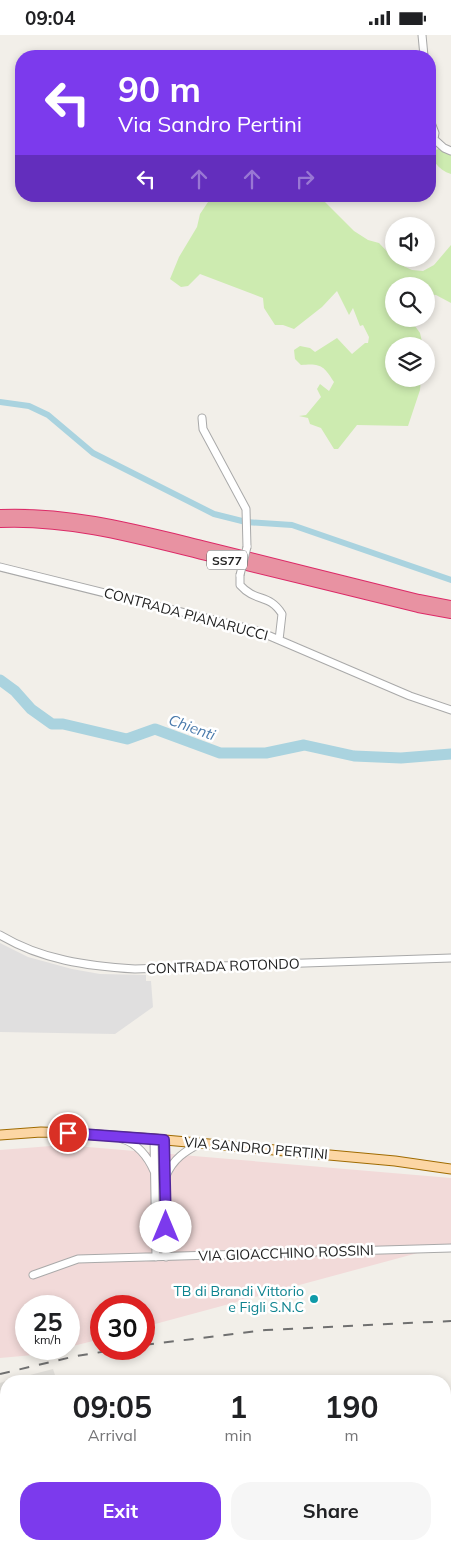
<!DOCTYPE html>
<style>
body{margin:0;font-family:Mulish,sans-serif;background:#f6f6f6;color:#202124;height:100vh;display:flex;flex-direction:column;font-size:19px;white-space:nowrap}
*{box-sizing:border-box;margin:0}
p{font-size:16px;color:#757577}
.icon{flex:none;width:28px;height:28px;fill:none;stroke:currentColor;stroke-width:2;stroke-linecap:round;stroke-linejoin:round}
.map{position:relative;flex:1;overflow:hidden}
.drawer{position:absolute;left:0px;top:1340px;width:451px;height:175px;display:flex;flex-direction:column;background:#fff;border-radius:20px 20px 0 0;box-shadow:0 2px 8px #0003}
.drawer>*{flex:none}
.banner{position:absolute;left:15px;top:15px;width:421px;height:152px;border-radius:20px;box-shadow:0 2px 8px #0003;background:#7c3aed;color:#fff;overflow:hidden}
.fabs{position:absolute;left:385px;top:182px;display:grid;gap:10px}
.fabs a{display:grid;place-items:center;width:50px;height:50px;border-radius:50%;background:#fff;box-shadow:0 2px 8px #0003;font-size:25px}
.speed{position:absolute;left:15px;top:1260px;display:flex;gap:10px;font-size:25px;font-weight:700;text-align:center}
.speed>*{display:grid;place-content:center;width:65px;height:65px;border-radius:50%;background:#fff;box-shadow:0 2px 8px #0003;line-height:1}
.speed small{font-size:12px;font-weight:400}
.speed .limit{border:8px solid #d22;background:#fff;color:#111}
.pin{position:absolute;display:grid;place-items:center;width:42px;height:42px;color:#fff;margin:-21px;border:2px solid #fff;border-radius:50%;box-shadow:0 1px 5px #0007}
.me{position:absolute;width:55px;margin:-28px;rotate:0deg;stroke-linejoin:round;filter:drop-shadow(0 0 4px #0008)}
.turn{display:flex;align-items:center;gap:18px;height:105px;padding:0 20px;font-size:22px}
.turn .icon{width:65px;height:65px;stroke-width:2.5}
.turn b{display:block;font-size:35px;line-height:42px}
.lanes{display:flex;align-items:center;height:48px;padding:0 20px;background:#0003;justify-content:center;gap:25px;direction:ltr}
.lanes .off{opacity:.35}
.eta{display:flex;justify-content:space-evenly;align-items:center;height:85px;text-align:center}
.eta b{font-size:30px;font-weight:700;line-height:35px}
.cta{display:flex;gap:10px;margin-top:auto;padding:10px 20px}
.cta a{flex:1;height:58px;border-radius:20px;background:#7c3aed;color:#fff;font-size:20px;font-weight:700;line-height:58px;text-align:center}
.cta a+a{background:#f6f6f6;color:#202124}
.status{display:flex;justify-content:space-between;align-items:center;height:35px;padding:0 25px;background:#fff;direction:ltr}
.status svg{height:14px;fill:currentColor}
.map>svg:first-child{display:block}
.residential{fill:#e0dfdf}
.commercial{fill:#f2dad9}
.airport{fill:#e1dfda}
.grass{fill:#cdebb0}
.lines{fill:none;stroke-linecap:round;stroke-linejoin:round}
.canal{stroke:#aad3df;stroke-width:6}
.river{stroke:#aad3df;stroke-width:11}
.runway{stroke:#b1b0ac;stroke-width:41}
.minor-casing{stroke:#a9a9a9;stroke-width:9}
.major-casing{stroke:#a06b00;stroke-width:11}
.highway-casing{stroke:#dc2a67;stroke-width:12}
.minor{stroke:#fff;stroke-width:7}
.major{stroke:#fcd6a4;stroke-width:9}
.highway{stroke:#e892a2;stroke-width:10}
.rail{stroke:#707070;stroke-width:2;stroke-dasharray:10 10;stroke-linecap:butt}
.minor-bridge-casing{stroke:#a9a9a9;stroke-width:9;stroke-linecap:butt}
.minor-bridge{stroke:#fff;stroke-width:7}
.route-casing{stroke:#51269a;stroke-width:12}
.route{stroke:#7c3aed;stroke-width:9}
.culture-dot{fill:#0f9aa8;stroke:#fff;stroke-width:2}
.labels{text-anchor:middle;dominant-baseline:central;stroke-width:5;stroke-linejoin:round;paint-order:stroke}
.shield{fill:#fff;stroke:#646464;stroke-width:1}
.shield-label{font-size:12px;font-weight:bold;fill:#222}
.street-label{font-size:14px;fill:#222;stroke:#fff}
.culture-label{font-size:14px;fill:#0d838f;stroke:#fff;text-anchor:end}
.water-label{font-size:15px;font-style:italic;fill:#4a7aab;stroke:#fff}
</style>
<div class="status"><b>09:04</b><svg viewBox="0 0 49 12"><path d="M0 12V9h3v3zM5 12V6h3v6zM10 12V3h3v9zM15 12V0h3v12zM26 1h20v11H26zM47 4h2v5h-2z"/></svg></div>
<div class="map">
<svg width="451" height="1515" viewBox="0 0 451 1515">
<rect width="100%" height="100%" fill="#f2efe9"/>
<!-- residential -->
<path class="residential" d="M0,908L28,922L72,934L100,939L146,940V946H151L153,972L115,999L0,997Z"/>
<!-- commercial -->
<path class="commercial" d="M64,1110L451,1143V1209L144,1292V1271H101V1304L69,1312V1271H26V1314H64L44,1319L0,1323V1115Z"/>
<!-- airport -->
<path class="airport" d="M53,1334L57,1346H7Z
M6,1346V1458L0,1459V1348Z"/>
<!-- grass -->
<path class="grass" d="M430,110L437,115L440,111L451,116V139C438,135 430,124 430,110Z
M212,161H319L354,196L368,205L379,208L399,229L412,235L423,236L434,230L451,210V268L436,260L426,259V251H394V256L390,259L386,270H394V284H410L420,298L423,311H394V344H421L420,355L408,391L357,390L338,414H334L321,393L310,389L308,383L299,381L306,380L321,362L317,354L320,349L329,356L334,347C324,331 321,328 301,330L295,324L294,315L300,311L310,313L315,317L337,303L352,319L365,308H368L369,302L363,290L360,291L353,273L349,280L337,256L322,272L294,294L283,290H275L264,273L263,263L200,239L188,251L181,252L170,244L179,222L197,192L200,179Z"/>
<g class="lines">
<!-- canal -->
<path class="canal" d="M0,367L29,371L48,380L93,418L214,479L246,487L292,490L451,545"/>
<!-- river -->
<path class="river" d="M0,645L15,656L31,674L52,689H63L127,704L155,694L220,718H266L304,710L354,721L401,723L451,719"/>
<!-- runway -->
<path class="runway" d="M0,1398L6,1396"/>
<!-- minor casing -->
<g class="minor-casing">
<path id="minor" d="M422,0L424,21
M430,85L435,98L434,104L444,113L451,116
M202,383L203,394L246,474L247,512
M0,532L258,596L410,661L451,675
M240,540V550C256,568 269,558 282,579L279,605
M0,900C42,925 87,931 135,934L451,923
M122,1104C137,1108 148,1122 154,1136
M154,1104L156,1222
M164,1105L166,1222
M166,1141C173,1124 185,1116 201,1108
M33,1240L78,1224L451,1213"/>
</g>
<!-- major casing -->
<g class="major-casing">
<path id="major" d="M0,1100L41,1097L68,1098L154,1104L395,1126L451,1134"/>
</g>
<!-- highway casing -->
<g class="highway-casing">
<path id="highway" d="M0,480C69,477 136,495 202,511C274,529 347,547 419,565L451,571
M0,487C72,484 141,504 210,521C279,538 349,555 418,572L451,578"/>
</g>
<!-- minor -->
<use href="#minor" class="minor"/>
<!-- major -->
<use href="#major" class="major"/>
<!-- highway -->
<use href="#highway" class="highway"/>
<!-- rail -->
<path class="rail" d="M144,1310L266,1295L451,1286
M0,1339L76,1321L121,1314"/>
<!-- minor-bridge casing -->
<g class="minor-bridge-casing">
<path id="minor-bridge" d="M240,540L247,512"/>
</g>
<!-- minor-bridge -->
<use href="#minor-bridge" class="minor-bridge"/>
</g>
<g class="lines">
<!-- route casing -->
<g class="route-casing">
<path id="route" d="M68,1098L164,1105L166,1192"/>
</g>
<!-- route -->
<use href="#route" class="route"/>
</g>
<!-- markers -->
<circle class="culture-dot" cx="314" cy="1264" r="5"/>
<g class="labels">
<!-- shield labels -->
<rect class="shield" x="207" y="515.5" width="40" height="19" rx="4"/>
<g class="shield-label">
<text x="227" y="525">SS77</text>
</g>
<!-- street labels -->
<g class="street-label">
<text transform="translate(186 579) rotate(15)">CONTRADA PIANARUCCI</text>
<text transform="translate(223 931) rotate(-2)">CONTRADA ROTONDO</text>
<text transform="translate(256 1113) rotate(5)">VIA SANDRO PERTINI</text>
<text transform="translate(286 1218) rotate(-2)">VIA GIOACCHINO ROSSINI</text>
</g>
<!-- culture labels -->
<g class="culture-label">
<text x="304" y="1256">TB di Brandi Vittorio<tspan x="304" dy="16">e Figli S.N.C</tspan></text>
</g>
<!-- water labels -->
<g class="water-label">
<text transform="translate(192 692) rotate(20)">Chienti</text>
</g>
</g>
</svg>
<div class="fabs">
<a><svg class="icon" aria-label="sound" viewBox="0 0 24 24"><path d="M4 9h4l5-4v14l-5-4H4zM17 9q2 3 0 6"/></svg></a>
<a><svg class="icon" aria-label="search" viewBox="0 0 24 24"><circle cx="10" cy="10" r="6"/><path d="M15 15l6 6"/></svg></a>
<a><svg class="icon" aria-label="layers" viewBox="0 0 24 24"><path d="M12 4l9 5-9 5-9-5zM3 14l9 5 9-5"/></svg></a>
</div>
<div class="speed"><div>25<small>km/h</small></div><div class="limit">30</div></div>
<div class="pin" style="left:68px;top:1098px;background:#d93025"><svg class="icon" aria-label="arrive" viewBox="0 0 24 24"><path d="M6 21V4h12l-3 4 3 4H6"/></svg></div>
<svg class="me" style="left:166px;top:1192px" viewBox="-20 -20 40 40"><circle r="19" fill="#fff"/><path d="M0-13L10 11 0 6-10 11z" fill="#7c3aed"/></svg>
<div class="banner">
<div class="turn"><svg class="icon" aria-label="left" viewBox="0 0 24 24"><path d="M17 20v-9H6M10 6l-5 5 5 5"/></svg><div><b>90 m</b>Via Sandro Pertini</div></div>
<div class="lanes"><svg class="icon" aria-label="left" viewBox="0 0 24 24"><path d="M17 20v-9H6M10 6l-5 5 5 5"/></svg><svg class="icon off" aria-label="ahead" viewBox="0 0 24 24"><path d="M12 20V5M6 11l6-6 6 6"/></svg><svg class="icon off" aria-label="ahead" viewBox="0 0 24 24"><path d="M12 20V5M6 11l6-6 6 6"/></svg><svg class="icon off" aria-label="right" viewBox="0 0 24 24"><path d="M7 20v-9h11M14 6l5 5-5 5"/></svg></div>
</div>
<section class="drawer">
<div class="eta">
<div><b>09:05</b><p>Arrival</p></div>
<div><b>1</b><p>min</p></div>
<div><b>190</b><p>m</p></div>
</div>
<div class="cta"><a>Exit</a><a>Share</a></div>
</section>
</div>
